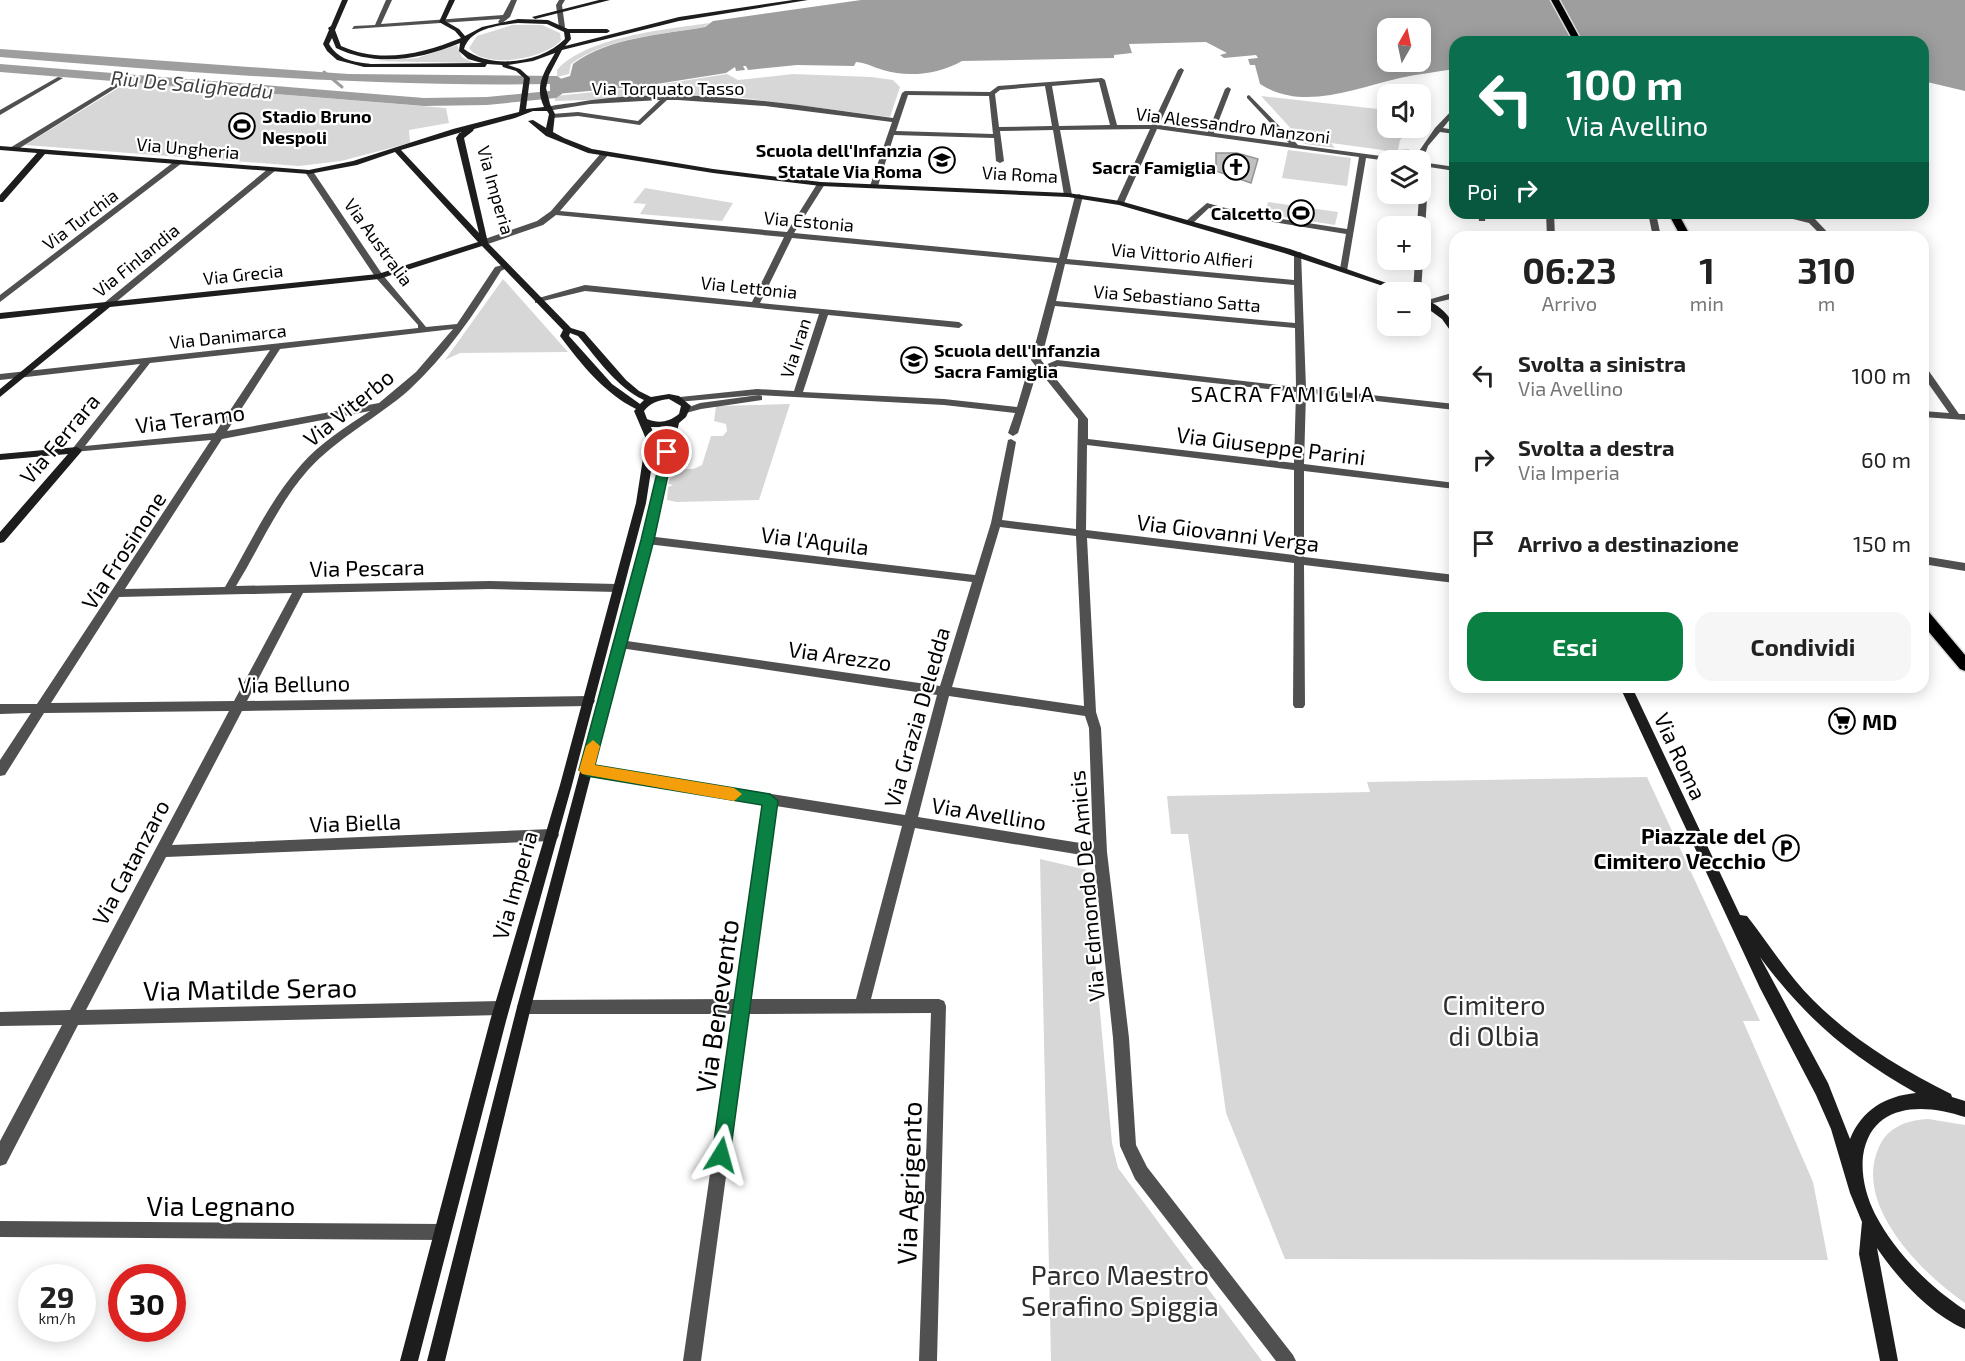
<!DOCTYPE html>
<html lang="it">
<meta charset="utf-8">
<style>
body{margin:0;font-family:"Exo 2",sans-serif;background:#f6f6f6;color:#222;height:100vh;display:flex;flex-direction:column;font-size:22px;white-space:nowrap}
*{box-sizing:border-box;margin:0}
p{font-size:20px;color:#767676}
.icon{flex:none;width:33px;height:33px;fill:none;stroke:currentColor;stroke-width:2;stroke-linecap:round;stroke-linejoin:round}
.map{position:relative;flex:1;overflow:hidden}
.drawer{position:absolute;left:1449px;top:231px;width:480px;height:462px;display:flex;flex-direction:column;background:#fff;border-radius:18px;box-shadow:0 3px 15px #0003}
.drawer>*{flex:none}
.top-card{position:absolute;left:1449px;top:36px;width:480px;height:183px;border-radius:18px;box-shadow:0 3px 15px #0003;background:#0b6e4f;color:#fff;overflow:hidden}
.needle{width:39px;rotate:9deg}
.tools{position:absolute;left:1377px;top:18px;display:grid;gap:12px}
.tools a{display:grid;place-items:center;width:54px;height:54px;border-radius:12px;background:#fff;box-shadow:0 3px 15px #0003;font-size:30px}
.speed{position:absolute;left:18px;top:1264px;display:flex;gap:12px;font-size:30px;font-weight:700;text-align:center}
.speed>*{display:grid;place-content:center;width:78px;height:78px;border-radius:50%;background:#fff;box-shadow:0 3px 15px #0003;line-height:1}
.speed small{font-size:15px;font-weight:400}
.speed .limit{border:9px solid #d22;background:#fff;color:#111}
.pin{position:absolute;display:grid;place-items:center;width:51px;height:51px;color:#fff;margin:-26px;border:3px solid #fff;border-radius:50%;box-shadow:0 2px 6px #0007}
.me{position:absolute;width:66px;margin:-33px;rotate:8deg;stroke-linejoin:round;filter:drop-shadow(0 0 4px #0008)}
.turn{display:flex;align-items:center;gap:21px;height:126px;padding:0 18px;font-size:27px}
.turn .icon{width:78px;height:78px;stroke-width:2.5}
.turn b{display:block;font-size:42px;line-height:51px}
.then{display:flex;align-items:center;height:57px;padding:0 18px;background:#0003;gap:12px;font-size:22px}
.eta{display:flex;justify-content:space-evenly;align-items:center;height:102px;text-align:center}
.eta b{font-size:36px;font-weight:700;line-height:42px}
.button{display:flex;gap:12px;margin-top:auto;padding:12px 18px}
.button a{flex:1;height:69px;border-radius:18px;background:#0b8043;color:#fff;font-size:24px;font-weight:700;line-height:69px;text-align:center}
.button a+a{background:#f6f6f6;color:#222}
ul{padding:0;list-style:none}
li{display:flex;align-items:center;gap:18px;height:84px;padding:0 18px}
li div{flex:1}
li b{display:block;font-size:22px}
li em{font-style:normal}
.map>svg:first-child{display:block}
.green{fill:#d7d7d7}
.water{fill:#9e9e9e;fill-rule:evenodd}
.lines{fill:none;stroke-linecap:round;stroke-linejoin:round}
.stream{stroke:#9e9e9e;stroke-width:3}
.canal{fill:#9e9e9e;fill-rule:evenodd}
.building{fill:#c0c0c0;stroke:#949494;stroke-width:1.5}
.primary-casing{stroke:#dbdbdb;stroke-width:3}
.street{fill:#505050;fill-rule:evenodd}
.secondary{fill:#1d1d1d;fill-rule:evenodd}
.primary{fill:#000;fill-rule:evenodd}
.route{fill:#0b8043;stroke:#07532c;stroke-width:1.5}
.slow{fill:#f59e0b}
.labels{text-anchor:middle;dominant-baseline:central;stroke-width:4.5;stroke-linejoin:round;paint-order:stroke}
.far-street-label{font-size:18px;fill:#000;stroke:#fff}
.far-poi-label{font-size:18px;font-weight:bold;fill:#000;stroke:#fff;text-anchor:end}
.far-water-label{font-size:20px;font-style:italic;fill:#3f3f3f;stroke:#fff}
.far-quarter-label{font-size:22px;letter-spacing:1.5px;fill:#000;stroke:#fff}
.street-label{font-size:22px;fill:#000;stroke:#fff}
.poi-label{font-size:22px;font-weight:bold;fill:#000;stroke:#fff;text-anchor:start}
.near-street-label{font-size:27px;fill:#000;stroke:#fff}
.near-park-label{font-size:27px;fill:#2e2e2e;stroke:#fff}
</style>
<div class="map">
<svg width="1965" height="1361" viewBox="0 0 1965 1361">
<rect width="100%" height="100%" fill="#fff"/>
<!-- green -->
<path class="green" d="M710,23L704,27C660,35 608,37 571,64L569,74L557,77V70C586,37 667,29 710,23Z
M512,25H542L560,33L561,40C546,59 484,70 469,48L477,36Z
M457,45L462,57L474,63L373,61L417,58Z
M727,74L738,80L793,74L871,77L893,80L900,87L890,117L728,96L555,101V96L644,87Z
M128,82L446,108L449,123L409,130L410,143L341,161L299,166L25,145Z
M1261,96L1387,110L1388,128H1412L1400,140L1398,150L1409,149L1408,158L1388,155L1383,150L1331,143L1335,148L1305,144Z
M1288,150L1351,158L1347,186L1282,178Z
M645,188L733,203L722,221L640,214L646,204L633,203Z
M1268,202L1338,212L1335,225L1265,214Z
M503,279L568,352L460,353L445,360Z
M790,404L759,500L677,502L667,500L668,487L673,485L668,484L670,478L675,476L671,474L672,469H693L702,465L711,436H723L727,431L726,424L714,421L716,406Z
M1647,777L1760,1021H1743L1813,1182L1828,1260L1285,1259L1226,1113L1188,834H1171L1167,796L1370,792L1367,782Z
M1040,859L1087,870L1112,1143L1118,1168L1262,1361H1051Z
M1928,1119L1965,1125V1303C1923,1274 1852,1205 1879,1147C1888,1127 1907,1120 1928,1119Z"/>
<!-- water -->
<path class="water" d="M861,0H1965V91L1923,81V42H1807L1789,36L1779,42H1455V69C1436,72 1418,74 1400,78C1355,88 1303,112 1260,84L1255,65H1250L1248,59L1258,58L1256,55L1224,58L1220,55L1227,53L1206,42L1129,44L1132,53L1114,55V58L962,61C940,74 908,78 883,70C873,67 867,63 856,62L854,66L797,65L748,70L746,66H743L745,70L736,71L735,67L726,73L644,86L556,94L557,80L570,76L573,64C609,37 661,35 705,27L713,21ZM1388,28H1420V62H1388Z"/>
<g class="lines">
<!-- stream -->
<path class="stream" d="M324,72L342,87"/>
<!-- canal -->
<path class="canal" d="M0,49L348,74L557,76L563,80L562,94L556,98L487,105L424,106L0,72V64L424,98L487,97L550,91V84C366,87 183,72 0,57Z"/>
</g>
<!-- building -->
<path class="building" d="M1216,153H1237L1258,159L1251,183L1216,171Z"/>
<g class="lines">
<!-- primary casing -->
<g class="primary-casing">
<path id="primary" d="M1551,0H1559L1582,42H1574Z
M1668,213H1678L1691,237H1681Z
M1923,610L1928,611L1965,655V671L1960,669L1923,625Z"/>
</g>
<!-- street -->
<path class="street" d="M386,0H392L381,24L503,15L511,0H517L510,17L501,24L498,22L500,19L352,29L354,26L375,25Z
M559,0H565L562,5L565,27L562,29L559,27L556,5Z
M1181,68L1184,70L1159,125L1208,132L1225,89L1228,87L1231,89L1214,133L1289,143L1247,98V96L1249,95L1298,145L1396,158V160L1388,161L1366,158L1347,271L1340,269L1346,234L1248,218L1209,208L1193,223L1186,221L1207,203L1248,214L1347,229L1359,157L1157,129L1124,203L1120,205L1116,203L1150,129L1060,130L1072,195L1068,197L1064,195L1053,130L1000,131L1004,161L1000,163L996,161L994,138L894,135L878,186L874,188L870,186L892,122L765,106L678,100H667L640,125L578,116L552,118L549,116L552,114L578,112L638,121L660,100L590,104L547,111L544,109C553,104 568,104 579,102C683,85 790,104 893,118L902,93L905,91L990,92L998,86L1102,78L1105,80L1117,125H1152L1178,70ZM1099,82L1110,125L1059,126L1052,86ZM1045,86L1052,126L999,127L995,94L1000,90ZM908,95L989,96L993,134L896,131Z
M58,77L63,78L0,115V110Z
M122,80L127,81L15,151L8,149Z
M1455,107V113L1443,128L1455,130V134L1440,132L1428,146L1425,154L1428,163L1455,167V171L1429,167L1421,292H1413L1415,260H1420V226H1417L1421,166L1417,154L1435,128Z
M602,152L609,154L560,211L787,232L817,184L821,182L825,184L794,233L1059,258L1075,196L1079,194L1083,196L1067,259L1294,280V254L1301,252L1306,388L1455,404V410L1306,393L1304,464L1455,483V489L1304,471V557L1455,575V583L1304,565L1305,705L1303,708H1295L1293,705L1294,563L1087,538L1096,712L1101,728L1107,852L1129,1038L1136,1145L1147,1167L1293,1355L1296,1361H1276L1135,1179L1120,1146L1113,1038L1094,857L915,828L871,999H939L944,1001L946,1006L937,1361H919L931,1013L748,1014L701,1361H683L733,1014H524L519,1012L517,1007L519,1002L524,1000L735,999L763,804L587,775L582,774L581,770L582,766L587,765L905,815L937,695L620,648L614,644L620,640L940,686L972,582L647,544L642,540L647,536L975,575L991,523L1008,440L1011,439L1016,442L1002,520L1076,529L1078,419L1041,373L1036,375L1018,433L1013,436L1008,433L1015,413L944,405L757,395L677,402V398L680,397L757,389L794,391L819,314L585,291L535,303V299L585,285L752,302L784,237L556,215L543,225L488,244H482V240L537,221L551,211ZM792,238L1057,263L1031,360L1037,368L1027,373L1017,407L944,399L803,392L828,315L959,328L963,325L959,322L760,303ZM1065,264L1294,285L1295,323L1056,301ZM1055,306L1295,328L1296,387L1057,360L1045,365L1041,360ZM1058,366L1296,392L1294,463L1088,439V419L1049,370ZM1087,445L1294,470V555L1086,530ZM1000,527L1076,536L1084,706L952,687ZM949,696L1085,716L1089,728L1093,845L918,817ZM776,806L902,826L856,999H750Z
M175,161L182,163L0,302V295Z
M269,168L276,170L110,307H104V303Z
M306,170H312L382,274L426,327L457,324L495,267L506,264L510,266L501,271C475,313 446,356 409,390C377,418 337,438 308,470C278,504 260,547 236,586L490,581L617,584L623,588L617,592L490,589L303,593L247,701L589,696L593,698L595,701L593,704L589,706L242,711L172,845L552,829L557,831L559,835L557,839L552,841L166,857L86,1010L501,1001L506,1003L508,1008L506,1013L501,1015L78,1025L6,1164L0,1166V1141L62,1025L0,1026V1012L70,1010L229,711L44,713L5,775L0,776V760L31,713L0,714V704H37L211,440L73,452V448L140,364L0,380V374L418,328V325L376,278L305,172ZM453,329L416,372L379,403L227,431L280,349ZM270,350L215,433L85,446L150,363ZM370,411C346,427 320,443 301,465C269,501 249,546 225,587L125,589L222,439ZM292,593L234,701L51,703L119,597Z
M1478,213H1486L1485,221H1479Z
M1546,213H1554L1555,237H1547Z
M1648,213H1656L1661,237H1653Z
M1769,213H1784L1815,219L1832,237H1823L1809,223Z
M1455,292V298L1425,305L1421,302Z
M1923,366L1926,367L1959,414H1965V420L1923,417V411L1949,413L1923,376Z
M759,395L762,396V400L701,409L686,413L681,410L700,403Z
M1923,556L1965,563V571L1923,564Z
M0,1221L442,1224L448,1226L450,1232L448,1238L442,1240L0,1237Z"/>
<!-- secondary -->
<path class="secondary" d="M342,0H348L335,30L341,46C380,64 422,54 461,38L455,31L439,22L449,0H455L445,21L459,29L465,36L482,27L518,19L548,20L568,29H607L610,31L607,33H570L571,39L565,46L679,17L793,0H808L679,21L562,50L549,75L546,88L550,104L555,114L553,132L564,138L592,149L713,169L821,182L1068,193L1120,201L1290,249L1412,292H1401L1284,253L1119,205L1068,197L821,186L713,173L588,153L546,136L528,121L533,120L546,128L549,114L547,111H533L515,118L474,129L473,131L464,138L488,243L571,328L584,332L626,380L639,391L651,397L669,394L679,396L691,406L686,417L679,423L652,540L531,1007L445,1361H427L517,1007L642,540L668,427H651L656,439L646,503L572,785L506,1021L418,1361H400L490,1021L560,785L636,503L646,439L634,411L636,409C604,393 581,364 560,336L563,330L482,246L379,279L110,307L0,397V389L98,308L0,319V313L378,274L478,242L395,152L357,165L309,174L45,154L3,202H0V195L37,153L0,150V146L309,170L353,161L453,129L519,112L524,78L516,71L503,67L502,65L487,64L485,67H364L337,60L327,51L323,44L329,30L328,28L331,26ZM518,23L547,24L564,32L565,39C541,63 492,70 464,49C470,28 499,25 518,23ZM332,38L336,48C376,67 419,60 460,43L459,51L468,59L482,63L371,64C354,62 338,60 329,44ZM555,53C544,72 534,86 544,107L526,109L530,78L520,69L508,65L533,61ZM460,132L456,138L479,233L401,150L462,132ZM570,333L578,336C598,359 616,387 644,400L640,404L612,384L569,336ZM669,399L681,406L679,414C669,422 659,424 647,419L644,411C650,403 658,400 669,399Z
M599,0H610L535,19L532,17Z
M1420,297C1436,303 1455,316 1455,334L1452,333L1442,319L1420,303Z
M77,447L82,450L81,452L4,542L0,543V532L68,454L0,460V454Z
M1620,687H1632L1740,915L1747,916C1769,944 1788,975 1813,1000C1853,1040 1901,1069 1951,1094L1952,1097L1965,1101V1117C1924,1103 1871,1102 1863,1156C1861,1176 1866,1196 1875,1214C1895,1252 1928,1286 1965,1310V1329C1930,1314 1898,1279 1877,1248L1898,1361H1880L1859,1254L1862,1222L1850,1193L1831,1129L1816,1095L1760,988ZM1760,957C1806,1019 1849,1055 1916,1093C1885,1096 1862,1110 1850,1139L1828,1083Z"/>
<!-- primary -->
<use href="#primary" class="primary"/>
</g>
<!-- route -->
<path class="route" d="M667,449L673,452L654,540L595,765L770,794L778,801L730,1155L728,1162L721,1165L715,1162L712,1155L762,805L587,776L579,770L641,540L662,452Z"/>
<!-- slow -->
<path class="slow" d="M593,740L600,746L595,765L734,788L742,794L734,801L582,774L579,770L586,746Z"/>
<!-- icons -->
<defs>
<g id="stadium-ring" transform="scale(1.35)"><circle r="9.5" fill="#fff" stroke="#000" stroke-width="1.5"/><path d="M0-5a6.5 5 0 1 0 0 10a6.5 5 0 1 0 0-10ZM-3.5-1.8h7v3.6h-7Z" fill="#000"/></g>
<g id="school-ring" transform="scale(1.35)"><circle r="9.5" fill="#fff" stroke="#000" stroke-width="1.5"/><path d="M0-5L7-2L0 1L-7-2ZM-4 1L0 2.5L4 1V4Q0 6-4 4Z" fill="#000"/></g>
<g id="church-ring" transform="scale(1.35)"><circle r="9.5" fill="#fff" stroke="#000" stroke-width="1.5"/><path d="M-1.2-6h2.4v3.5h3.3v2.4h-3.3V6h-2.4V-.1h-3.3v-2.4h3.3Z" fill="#000"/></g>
<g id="supermarket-ring" transform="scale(1.35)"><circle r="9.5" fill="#fff" stroke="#000" stroke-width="1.5"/><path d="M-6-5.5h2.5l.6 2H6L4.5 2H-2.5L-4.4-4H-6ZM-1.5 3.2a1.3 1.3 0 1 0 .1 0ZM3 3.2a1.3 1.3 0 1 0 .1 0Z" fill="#000"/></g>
<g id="parking-ring" transform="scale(1.35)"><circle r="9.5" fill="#fff" stroke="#000" stroke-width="1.5"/><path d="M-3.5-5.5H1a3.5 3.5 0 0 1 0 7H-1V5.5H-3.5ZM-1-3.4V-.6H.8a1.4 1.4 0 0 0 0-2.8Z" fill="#000"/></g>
</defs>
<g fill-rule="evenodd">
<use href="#stadium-ring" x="242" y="126"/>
<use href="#school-ring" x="942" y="160"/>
<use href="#church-ring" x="1236" y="167"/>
<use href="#stadium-ring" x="1301" y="213"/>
<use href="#school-ring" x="914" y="360"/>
<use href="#supermarket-ring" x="1842" y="721"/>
<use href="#parking-ring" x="1786" y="848"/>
</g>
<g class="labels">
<!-- far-street labels -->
<g class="far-street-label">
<text x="668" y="88">Via Torquato Tasso</text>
<text transform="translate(1233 125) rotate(7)">Via Alessandro Manzoni</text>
<text transform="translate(188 148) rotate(5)">Via Ungheria</text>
<text transform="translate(1020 174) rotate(3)">Via Roma</text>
<text transform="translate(496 190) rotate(74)">Via Imperia</text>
<text transform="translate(80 219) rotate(-37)">Via Turchia</text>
<text transform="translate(809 221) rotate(5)">Via Estonia</text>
<text transform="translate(379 242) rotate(54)">Via Australia</text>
<text transform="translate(1182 255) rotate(5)">Via Vittorio Alfieri</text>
<text transform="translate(136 260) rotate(-39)">Via Finlandia</text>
<text transform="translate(243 274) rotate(-6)">Via Grecia</text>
<text transform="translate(749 287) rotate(6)">Via Lettonia</text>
<text transform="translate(1177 298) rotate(5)">Via Sebastiano Satta</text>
<text transform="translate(228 336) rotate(-6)">Via Danimarca</text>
<text transform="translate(795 348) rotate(-72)">Via Iran</text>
</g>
<!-- far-poi labels -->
<g class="far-poi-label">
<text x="262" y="116" text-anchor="start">Stadio Bruno<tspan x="262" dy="21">Nespoli</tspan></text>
<text x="922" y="150">Scuola dell'Infanzia<tspan x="922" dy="21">Statale Via Roma</tspan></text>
<text x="1216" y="167">Sacra Famiglia</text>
<text x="1282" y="213">Calcetto</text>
<text x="934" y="350" text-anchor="start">Scuola dell'Infanzia<tspan x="934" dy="21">Sacra Famiglia</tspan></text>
</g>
<!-- far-water labels -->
<g class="far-water-label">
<text transform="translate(192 84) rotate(5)">Riu De Saligheddu</text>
</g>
<!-- far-quarter labels -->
<g class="far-quarter-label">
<text x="1283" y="393">SACRA FAMIGLIA</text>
</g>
<!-- street labels -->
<g class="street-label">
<text transform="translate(348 407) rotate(-39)">Via Viterbo</text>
<text transform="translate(190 418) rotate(-7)">Via Teramo</text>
<text transform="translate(59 438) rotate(-50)">Via Ferrara</text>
<text transform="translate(1271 445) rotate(7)">Via Giuseppe Parini</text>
<text transform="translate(1228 532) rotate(7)">Via Giovanni Verga</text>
<text transform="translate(815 540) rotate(7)">Via l'Aquila</text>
<text transform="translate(123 550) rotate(-57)">Via Frosinone</text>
<text transform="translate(367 567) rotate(-1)">Via Pescara</text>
<text transform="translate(840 655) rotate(8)">Via Arezzo</text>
<text transform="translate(294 683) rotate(-1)">Via Belluno</text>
<text transform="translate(916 717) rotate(-74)">Via Grazia Deledda</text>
<text transform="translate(1681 756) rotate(65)">Via Roma</text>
<text transform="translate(989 813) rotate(9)">Via Avellino</text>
<text transform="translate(355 822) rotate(-2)">Via Biella</text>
<text transform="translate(130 862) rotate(-62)">Via Catanzaro</text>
<text transform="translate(514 885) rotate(-74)">Via Imperia</text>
<text transform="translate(1086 886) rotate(-95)">Via Edmondo De Amicis</text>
</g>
<!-- poi labels -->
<g class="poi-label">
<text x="1862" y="721">MD</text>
<text x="1766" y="835" text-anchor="end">Piazzale del<tspan x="1766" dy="25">Cimitero Vecchio</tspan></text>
</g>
<!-- near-street labels -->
<g class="near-street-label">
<text transform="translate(250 988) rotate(-1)">Via Matilde Serao</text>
<text transform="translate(716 1006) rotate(-82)">Via Benevento</text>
<text transform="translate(908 1183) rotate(-88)">Via Agrigento</text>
<text x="221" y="1205">Via Legnano</text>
</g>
<!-- near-park labels -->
<g class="near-park-label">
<text x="1494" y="1004">Cimitero<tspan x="1494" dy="31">di Olbia</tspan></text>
<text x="1120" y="1274">Parco Maestro<tspan x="1120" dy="31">Serafino Spiggia</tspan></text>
</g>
</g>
</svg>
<div class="tools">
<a><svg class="needle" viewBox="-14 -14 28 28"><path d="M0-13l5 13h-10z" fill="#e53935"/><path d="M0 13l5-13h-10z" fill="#767676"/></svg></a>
<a><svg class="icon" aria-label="sound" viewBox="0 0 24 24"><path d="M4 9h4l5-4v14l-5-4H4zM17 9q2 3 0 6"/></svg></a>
<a><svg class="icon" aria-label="layers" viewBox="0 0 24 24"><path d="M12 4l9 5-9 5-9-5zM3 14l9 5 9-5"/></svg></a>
<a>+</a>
<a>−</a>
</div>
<div class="speed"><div>29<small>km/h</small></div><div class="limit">30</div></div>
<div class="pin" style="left:667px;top:452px;background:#d93025"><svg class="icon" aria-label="arrive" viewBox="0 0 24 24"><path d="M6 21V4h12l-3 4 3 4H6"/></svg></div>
<svg class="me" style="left:721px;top:1155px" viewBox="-20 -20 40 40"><path d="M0-17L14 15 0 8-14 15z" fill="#0b8043" stroke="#fff" stroke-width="4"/></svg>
<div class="top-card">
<div class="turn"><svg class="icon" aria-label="left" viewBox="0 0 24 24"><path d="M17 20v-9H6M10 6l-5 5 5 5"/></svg><div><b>100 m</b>Via Avellino</div></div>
<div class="then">Poi<svg class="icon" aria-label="right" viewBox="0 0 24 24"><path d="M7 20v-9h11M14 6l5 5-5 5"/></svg></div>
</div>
<section class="drawer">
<div class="eta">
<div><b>06:23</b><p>Arrivo</p></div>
<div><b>1</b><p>min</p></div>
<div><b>310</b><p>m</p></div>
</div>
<ul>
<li><svg class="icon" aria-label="left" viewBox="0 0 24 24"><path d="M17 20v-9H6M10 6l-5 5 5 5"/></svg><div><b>Svolta a sinistra</b><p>Via Avellino</p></div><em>100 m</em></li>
<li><svg class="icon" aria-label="right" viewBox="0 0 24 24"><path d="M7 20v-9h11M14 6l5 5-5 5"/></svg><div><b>Svolta a destra</b><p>Via Imperia</p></div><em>60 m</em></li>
<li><svg class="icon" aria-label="arrive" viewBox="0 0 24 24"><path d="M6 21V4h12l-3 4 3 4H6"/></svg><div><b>Arrivo a destinazione</b></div><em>150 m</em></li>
</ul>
<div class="button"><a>Esci</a><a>Condividi</a></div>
</section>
</div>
